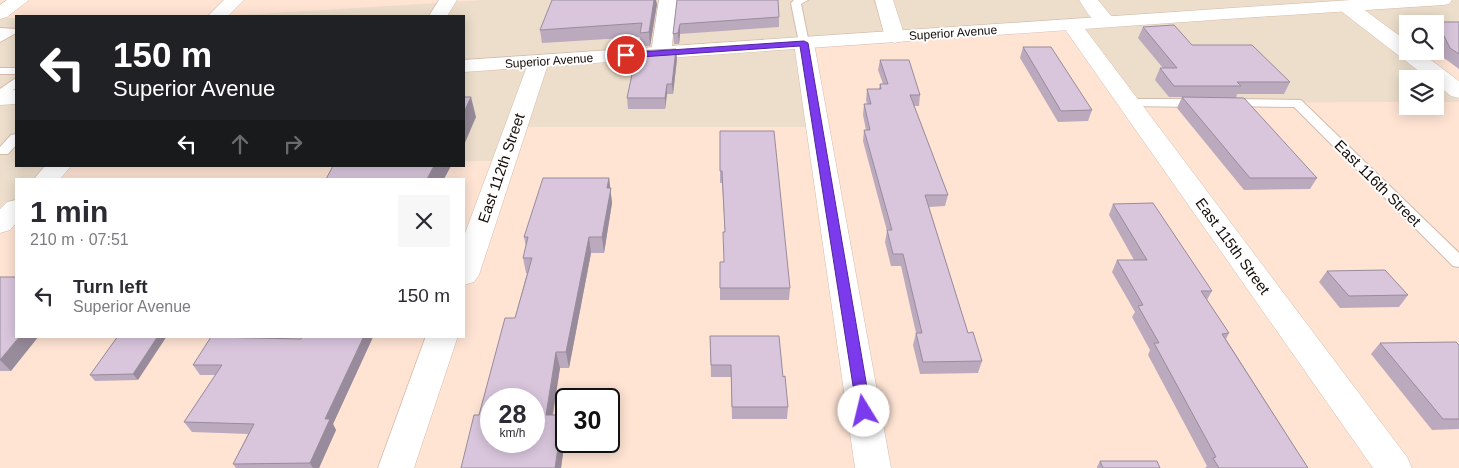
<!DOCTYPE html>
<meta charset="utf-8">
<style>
body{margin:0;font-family:Helvetica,sans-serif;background:#f7f7f7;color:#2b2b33;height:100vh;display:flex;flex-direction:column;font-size:19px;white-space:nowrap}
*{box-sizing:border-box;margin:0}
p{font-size:16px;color:#7c7c81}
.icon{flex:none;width:28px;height:28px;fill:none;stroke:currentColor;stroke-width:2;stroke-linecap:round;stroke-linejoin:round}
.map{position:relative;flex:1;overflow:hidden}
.drawer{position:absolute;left:15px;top:178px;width:450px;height:160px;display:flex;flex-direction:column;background:#fff;border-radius:0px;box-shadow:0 2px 12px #0003}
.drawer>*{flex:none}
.guide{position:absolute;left:15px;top:15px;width:450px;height:152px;border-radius:0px;box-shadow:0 2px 12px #0003;background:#202124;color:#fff;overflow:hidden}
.fabs{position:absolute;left:1399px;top:15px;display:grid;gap:10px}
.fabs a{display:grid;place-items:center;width:45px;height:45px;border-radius:0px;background:#fff;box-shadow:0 2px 12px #0003;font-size:25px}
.speed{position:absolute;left:480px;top:388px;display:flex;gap:10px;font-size:25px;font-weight:700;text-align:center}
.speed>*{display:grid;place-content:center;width:65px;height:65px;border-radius:50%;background:#fff;box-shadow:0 2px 12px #0003;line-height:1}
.speed small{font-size:12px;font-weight:400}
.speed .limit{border:2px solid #111;border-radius:8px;background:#fff;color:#111}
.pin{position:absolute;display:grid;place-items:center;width:42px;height:42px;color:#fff;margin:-21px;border:2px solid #fff;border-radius:50%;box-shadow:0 1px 5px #0007}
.me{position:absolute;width:55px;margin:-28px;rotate:351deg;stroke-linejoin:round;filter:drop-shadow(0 0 4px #0008)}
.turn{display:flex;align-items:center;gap:18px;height:105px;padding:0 15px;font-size:22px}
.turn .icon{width:65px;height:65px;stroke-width:2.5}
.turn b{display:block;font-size:35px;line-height:42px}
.lanes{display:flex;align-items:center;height:48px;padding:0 15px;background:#0003;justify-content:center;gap:25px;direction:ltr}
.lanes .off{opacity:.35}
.round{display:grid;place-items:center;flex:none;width:52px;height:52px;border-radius:0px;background:#f7f7f7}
.overview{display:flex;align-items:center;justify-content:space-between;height:85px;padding:0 15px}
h1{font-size:30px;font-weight:800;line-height:38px}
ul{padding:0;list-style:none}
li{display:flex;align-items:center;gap:15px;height:65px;padding:0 15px}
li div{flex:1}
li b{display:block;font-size:19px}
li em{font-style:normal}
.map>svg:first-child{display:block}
.commercial{fill:#ecdecb;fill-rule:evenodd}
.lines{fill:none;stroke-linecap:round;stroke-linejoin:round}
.lane-casing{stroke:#d5bbac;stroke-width:2}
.street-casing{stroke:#d5bbac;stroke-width:1}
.primary-casing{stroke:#d5bbac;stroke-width:1}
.lane{fill:#fff;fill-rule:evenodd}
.street{fill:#fff;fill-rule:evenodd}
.primary{fill:#fff;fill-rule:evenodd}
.wall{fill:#bbaabe}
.shaded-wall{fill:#988b9b}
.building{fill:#d9c6dd;stroke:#988b9b;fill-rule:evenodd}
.route{fill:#7c3aed;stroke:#51269a}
.labels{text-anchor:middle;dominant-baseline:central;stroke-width:4;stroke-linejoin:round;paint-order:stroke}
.far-street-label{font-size:12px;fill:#130b06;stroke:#fff}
.street-label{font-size:15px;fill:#130b06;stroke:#fff}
</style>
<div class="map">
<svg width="1459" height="468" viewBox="0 0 1459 468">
<rect width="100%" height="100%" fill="#ffe4d4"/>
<!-- commercial -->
<path class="commercial" d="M485,0H1459V60H1420L1459,91V102H1435V79H1408L1407,102L1130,103L1071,25L804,43L818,127H516L504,161H464V16H225ZM1408,24H1435V51H1408Z
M0,18H16V166H59L46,179H16V208L4,220H0Z"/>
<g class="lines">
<!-- lane casing -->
<g class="lane-casing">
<path id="lane" d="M794,0H808L801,4L809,43L808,45H800L799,43L791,3Z
M0,28L16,29V33L0,42Z
M0,68H16V74H0Z
M16,78V88L0,99V89Z
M1130,99H1200L1206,103L1200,107L1126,106L1124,103L1126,100Z
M1228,99L1301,100L1459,253V267L1453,266L1294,107L1224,106L1222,103L1224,100Z
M16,134V145L8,154H0V147L11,135Z"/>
</g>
<!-- street casing -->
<g class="street-casing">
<path id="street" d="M7,0H29L7,17L0,19V5Z
M224,0H244L228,16H208Z
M439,0H457L447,16H429Z
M659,0H677L671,53L668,57L661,59L654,57L651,53Z
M875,0H893L905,37L902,41L895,43L888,41L885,37Z
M1079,0H1098L1116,22L1113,26C1096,30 1087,12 1079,0Z
M1348,1L1355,3L1408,42V51H1419L1459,81V98L1451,96L1435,83V79H1429L1341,11L1339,7L1341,3Z
M1072,19L1079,21L1407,457L1412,468H1373L1062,25L1065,21Z
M804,37L811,39L814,43L891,468H855L794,43L797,39Z
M539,55L546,57L549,61L479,275L474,282L464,285V236L529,61L532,57Z
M45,166H71L60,179H34Z
M16,200V223L10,230L0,233V209L7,202Z
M426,336H458L414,468H378Z"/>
</g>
<!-- primary casing -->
<g class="primary-casing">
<path id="primary" d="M1351,0H1452L1449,4L1443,5L1227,19L464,72V60Z
M16,90V104L0,105V91Z"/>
</g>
<!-- lane -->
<use href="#lane" class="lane"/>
<!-- street -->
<use href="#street" class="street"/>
<!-- primary -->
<use href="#primary" class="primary"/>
</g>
<!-- wall -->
<path class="wall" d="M677,0L779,17V27L680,34L679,44H674L673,34Z
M657,4L650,46H641L640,37L542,43L540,30Z
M1437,22H1459V69L1444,58L1435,41V26Z
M1143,27L1290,82L1284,94H1237L1236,98L1317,178L1310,189L1244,190L1177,108L1182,97H1169L1155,80L1160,68H1163L1138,38Z
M1023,47L1092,110L1088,121L1058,122L1020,58Z
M676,49L677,59L673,94H667L665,109H628L627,98Z
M880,60L920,95L919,106H914L948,195L945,206L929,207L968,333L982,361L978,373L920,374L913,345L916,333L901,266H891L885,242L887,231L863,141L864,130H866L863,115L864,104H867L866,100L867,89H879L880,84H883L878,70Z
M720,131L790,288L789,300H720V262H724L725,232L722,183H720Z
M609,178L612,203L604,253H591L569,368H560L553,415H563L566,428L561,468H461L479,415L515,318L527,273H526L523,258L526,247L524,237Z
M1113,204L1212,291L1207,300L1229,333L1226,339L1308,468H1205L1207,466L1148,355L1150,350L1132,317L1135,312L1112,272L1117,260H1134L1109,215Z
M1327,271L1408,295L1399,307L1340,308L1319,282Z
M0,277L11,371H0Z
M118,336L138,380L95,381L90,375Z
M710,336L783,377L788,407L787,419H732L731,377H711Z
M373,337L333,424L336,430L319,468H236L233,464L248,434L192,432L184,422L215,375H200L193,365L301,339Z
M1380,343L1459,345V429L1432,430L1371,354Z
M1100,461L1160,468H1097V467Z"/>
<!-- shaded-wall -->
<path class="shaded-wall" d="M654,0H656L657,4L650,46L649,32Z
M680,24V34L679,44L678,33Z
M676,49L677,59L673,94L672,84Z
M667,84V94L665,109V98Z
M471,97L476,117L464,145V112Z
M434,166H451L444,179H427Z
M609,178L612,203L604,253L602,237L607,188Z
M589,237L591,253L569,368L566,352Z
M20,336H39L11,371L0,360Z
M158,336H167L138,380L133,374Z
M364,336L373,337L333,424L336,430L319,468H313L310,463L325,419Z
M556,352L560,368L550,430L546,415Z
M563,415L566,428V433L561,468H555Z"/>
<!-- building -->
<path class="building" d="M552,0H654L649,32L640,33L642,23L540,30Z
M677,0H778L779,17L680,24L678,33L673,34Z
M1437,22H1459V54L1450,48Z
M1174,25L1192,45H1252L1290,82H1237L1241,86H1174L1160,68H1177L1143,27Z
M1023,47H1051L1092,110L1061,111Z
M676,49L672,84H667L665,98H627L637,51Z
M880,60H909L920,95H910L948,195H925L968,333L973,332L982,361L923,362L916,333H922L903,254H893L887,230H892L864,130H870L864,104H871L867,89H881L880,84H888Z
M464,97H471L464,112Z
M1182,97L1244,98L1317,178H1250Z
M720,131H774L790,288H720V262H724L723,232H725L722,171H720Z
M333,166H434L427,179H326Z
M543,178H609L607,188H611L602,237H589L566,352H556L546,415H563L555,468H461L474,415H479L505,318H515L532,258H523L528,237H524ZM491,399H534V441H491Z
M1153,203L1212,291H1201L1229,333L1222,334L1308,468H1219L1213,458L1216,457L1154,343H1159L1138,306L1143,305L1117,260H1147L1113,204Z
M1385,270L1408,295L1349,296L1327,271Z
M0,277H16V336H20L0,360Z
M118,336H158L133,374L90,375Z
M302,336H364L325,419H330L310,463L233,464L254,424L184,422L222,365H193L211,337L301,339Z
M710,336H779L783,377L785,376L788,407H732L731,365H711Z
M1456,342L1459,345V419H1443L1380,343Z
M1100,461H1157L1160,468H1103Z"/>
<!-- route -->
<path class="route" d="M804,41L808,43L871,411L869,415L864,417L859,415L857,411L800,46L626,58L622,55L626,53Z"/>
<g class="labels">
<!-- far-street labels -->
<g class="far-street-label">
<text transform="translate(953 33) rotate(-4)">Superior Avenue</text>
<text transform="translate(549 61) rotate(-4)">Superior Avenue</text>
</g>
<!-- street labels -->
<g class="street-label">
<text transform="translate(501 168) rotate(-71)">East 112th Street</text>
<text transform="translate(1378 183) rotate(45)">East 116th Street</text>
<text transform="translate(1233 246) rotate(54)">East 115th Street</text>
</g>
</g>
</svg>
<div class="fabs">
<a><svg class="icon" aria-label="search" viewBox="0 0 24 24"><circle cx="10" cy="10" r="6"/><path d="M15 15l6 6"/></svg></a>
<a><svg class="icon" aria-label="layers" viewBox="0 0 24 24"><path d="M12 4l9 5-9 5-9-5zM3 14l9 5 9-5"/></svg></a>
</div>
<div class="speed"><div>28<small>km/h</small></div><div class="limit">30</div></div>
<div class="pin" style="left:626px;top:55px;background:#d93025"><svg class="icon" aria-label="arrive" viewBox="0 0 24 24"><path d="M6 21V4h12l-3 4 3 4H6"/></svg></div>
<svg class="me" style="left:864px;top:411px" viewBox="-20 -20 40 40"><circle r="19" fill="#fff"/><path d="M0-13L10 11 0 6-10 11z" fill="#7c3aed"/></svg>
<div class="guide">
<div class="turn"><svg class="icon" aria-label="left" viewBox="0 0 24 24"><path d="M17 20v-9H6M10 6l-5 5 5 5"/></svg><div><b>150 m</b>Superior Avenue</div></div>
<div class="lanes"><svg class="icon" aria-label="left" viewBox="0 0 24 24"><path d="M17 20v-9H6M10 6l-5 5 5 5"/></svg><svg class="icon off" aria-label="ahead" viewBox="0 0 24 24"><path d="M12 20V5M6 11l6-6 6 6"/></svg><svg class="icon off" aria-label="right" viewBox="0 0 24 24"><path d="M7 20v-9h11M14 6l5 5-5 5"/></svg></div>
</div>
<section class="drawer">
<div class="overview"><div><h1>1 min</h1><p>210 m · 07:51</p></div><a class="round"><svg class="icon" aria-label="close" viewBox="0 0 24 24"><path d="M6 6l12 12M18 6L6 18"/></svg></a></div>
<ul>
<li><svg class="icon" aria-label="left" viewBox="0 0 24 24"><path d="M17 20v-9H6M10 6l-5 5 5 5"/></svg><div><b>Turn left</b><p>Superior Avenue</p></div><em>150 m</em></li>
</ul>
</section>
</div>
